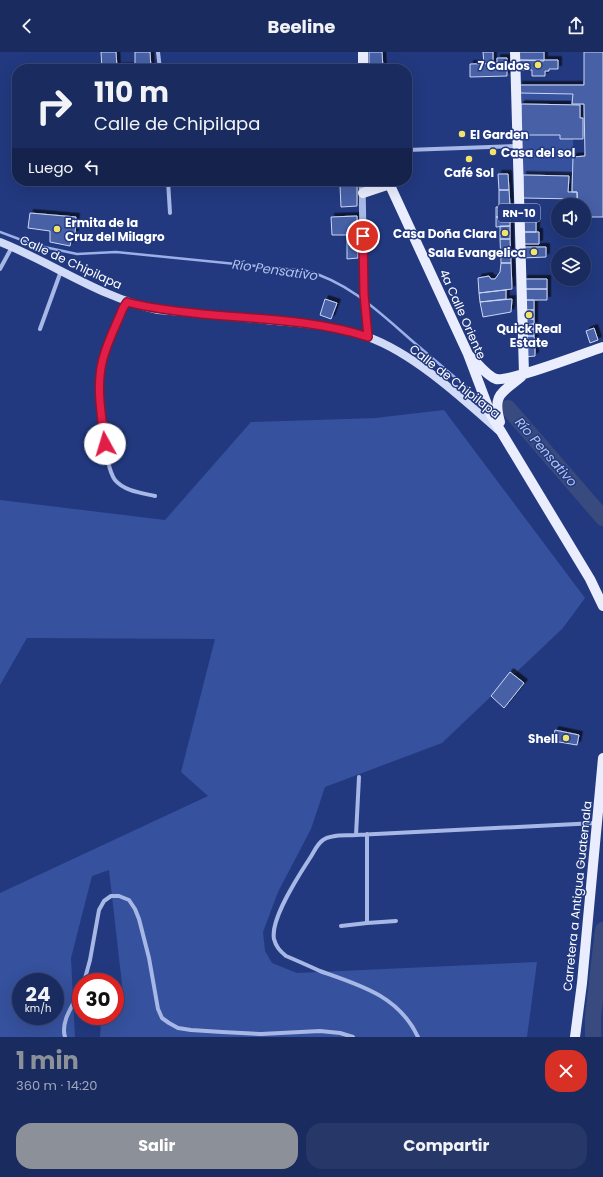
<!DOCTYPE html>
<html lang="es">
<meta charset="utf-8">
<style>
body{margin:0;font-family:Poppins,sans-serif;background:#273768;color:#f1f3f6;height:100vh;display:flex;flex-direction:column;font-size:15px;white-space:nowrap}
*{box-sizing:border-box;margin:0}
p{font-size:13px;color:#9fa7bd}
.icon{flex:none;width:22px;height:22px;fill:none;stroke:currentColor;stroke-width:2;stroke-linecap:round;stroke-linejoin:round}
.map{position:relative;height:985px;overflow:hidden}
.sheet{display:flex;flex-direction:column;background:#1a2b5f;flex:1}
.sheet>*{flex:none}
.banner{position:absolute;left:12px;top:12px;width:400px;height:122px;border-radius:16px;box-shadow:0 4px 16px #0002,0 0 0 1px #384774;background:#1a2b5f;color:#f1f3f6;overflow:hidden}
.fabs{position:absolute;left:551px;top:146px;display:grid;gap:8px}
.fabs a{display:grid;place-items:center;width:40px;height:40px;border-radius:50%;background:#1a2b5f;box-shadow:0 4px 16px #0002,0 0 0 1px #384774;font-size:20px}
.speed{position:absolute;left:12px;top:921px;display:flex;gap:8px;font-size:20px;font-weight:700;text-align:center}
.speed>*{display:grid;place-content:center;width:52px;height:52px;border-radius:50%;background:#1a2b5f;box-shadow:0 4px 16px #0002,0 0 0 1px #384774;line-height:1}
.speed small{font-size:10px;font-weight:400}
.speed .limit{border:6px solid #d22;background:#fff;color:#111}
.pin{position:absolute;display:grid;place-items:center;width:34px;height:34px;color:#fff;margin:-17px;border:2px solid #fff;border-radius:50%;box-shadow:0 1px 4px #0007}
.me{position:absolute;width:44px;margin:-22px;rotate:354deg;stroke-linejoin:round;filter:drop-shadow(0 0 3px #0008)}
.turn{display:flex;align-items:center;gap:14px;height:84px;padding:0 16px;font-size:18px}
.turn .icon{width:52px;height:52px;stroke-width:2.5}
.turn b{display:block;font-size:28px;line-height:34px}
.then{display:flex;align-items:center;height:38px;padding:0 16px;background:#0003;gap:8px;font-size:15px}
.round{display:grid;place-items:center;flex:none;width:42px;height:42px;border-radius:16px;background:#273768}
.summary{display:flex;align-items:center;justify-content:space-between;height:68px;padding:0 16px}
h1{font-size:24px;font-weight:700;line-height:30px;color:#8c9099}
.primary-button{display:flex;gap:8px;margin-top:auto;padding:8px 16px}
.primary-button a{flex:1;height:46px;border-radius:16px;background:#8c9099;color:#fff;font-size:16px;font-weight:700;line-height:46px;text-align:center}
.primary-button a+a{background:#273768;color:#f1f3f6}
header{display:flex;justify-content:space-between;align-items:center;height:52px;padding:0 16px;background:#1a2b5f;font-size:18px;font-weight:700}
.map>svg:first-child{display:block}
.green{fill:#36519d;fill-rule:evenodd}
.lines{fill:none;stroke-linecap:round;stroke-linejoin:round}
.stream{stroke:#9bb0e8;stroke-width:2.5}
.river{stroke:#394b7e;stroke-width:16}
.building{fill:#4660a6;stroke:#cbd6f5;filter:url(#shadow)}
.minor{stroke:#a7b8e7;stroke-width:4}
.tertiary{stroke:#a7b8e7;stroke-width:7}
.secondary{stroke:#d1daf6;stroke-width:8}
.primary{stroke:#e9edfd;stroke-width:10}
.route-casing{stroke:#92132f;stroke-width:10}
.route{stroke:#e11d48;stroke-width:7}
.poi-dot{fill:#f3e469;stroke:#22397f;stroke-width:1.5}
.labels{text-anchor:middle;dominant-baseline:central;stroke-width:3;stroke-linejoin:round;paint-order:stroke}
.shield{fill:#22397f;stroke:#bdc4d9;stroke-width:1}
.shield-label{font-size:11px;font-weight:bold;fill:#fff}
.poi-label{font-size:12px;font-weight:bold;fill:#fff;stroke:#22397f;text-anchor:end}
.street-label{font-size:12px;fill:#fff;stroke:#22397f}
.water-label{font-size:13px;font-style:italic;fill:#b2c3ee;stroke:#22397f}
</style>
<header><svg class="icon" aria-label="back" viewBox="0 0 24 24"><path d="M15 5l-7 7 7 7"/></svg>Beeline<svg class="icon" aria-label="share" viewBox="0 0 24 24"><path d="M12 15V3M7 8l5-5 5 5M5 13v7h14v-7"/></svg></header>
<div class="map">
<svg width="603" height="985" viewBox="0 0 603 985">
<defs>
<filter id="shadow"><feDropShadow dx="3.5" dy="-3.5" stdDeviation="0" flood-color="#0009"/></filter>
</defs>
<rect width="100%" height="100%" fill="#22397f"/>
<!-- green -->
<path class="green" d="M522,41L573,42V49H522Z
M521,83H560V87H573V124L521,123Z
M444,358L585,546L563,576L442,691L325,735L311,777L278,840L263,880L265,899L272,911L297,921L537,910L527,985H100L101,968L105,964H115V951L123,941L109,818L92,824L71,906L75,985H0V841L208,744L181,720L215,587L27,586L0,633V448L165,468L251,370L375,366ZM21,930H55V964H21Z"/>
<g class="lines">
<!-- stream -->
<path class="stream" d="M0,180L35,193L77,202L116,200L306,219C347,229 379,260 410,287C432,306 454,324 475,343L482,346
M500,353L508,356"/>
<!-- river -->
<path class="river" d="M508,356L603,466
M593,985V965L603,878"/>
</g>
<!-- building -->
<path class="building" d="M101,0H116L117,16L102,17Z
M135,0H150L151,17H118V15L135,14Z
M369,0H382L383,17H369Z
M483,0H493V11L484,12Z
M518,0H544V9L518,8Z
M584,0H603V165H585V151H578L577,140H572L573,105L585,104L584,52H572L573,42L520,41L519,33H584Z
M497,6H507V11H497Z
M518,8H558V17H549V19H545V24H532V18H518Z
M507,11V24L470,25V12Z
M521,52L580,53V66H583V87H560V83H521Z
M498,122H508L509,138H499Z
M523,123L569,124L568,140H577V147L523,146Z
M340,134H357V154L341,155Z
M499,138H509L510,154L499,155Z
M510,154V165H496V155Z
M30,161L76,165L75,182H72L70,194L50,190V179L28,176Z
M357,164L358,206L347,207V183H332L331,165Z
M522,164H536V180H522Z
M496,165H510V174L496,175Z
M500,174H510V187H500Z
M522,180H539V192H522Z
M500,187H510L511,211H501Z
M522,195H546V205L522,206Z
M501,211H511L512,237L479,241L478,226L489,224L491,227H495L500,220Z
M524,227H547V237H524Z
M524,237H547V248H524Z
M506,238V247L480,250L479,241Z
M325,247L337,251L331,267L320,263Z
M512,247L511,260L483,265L480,250Z
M524,248H534V258H524Z
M524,258H534V267H524Z
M524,267H534V272L524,273Z
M534,272V277L524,278V273Z
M594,276L598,288L590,291L586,279Z
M534,277V284H524V278Z
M524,284H534L535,294L525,295Z
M535,294V304L525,305V295Z
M510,620L524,631L504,656L491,644Z
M555,678L579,683L577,693L553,689Z"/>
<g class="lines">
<!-- minor -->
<path class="minor" d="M158,0L160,17
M407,98L517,94
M168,129L170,161
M0,217L12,195
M127,250L123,256C116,273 106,292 102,310C98,330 103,412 115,428C124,439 142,441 155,444
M40,277L61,219
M356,783L359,725
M367,871L396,869
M341,874L367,871V782
M84,930L90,908L99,858L104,849L111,844H119L129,848L135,857L139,867L149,906L158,957L162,966L169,971L178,976L191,978L222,980L261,982L320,979L340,981L353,985
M65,985C60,968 75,951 81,936
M418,985C399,944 360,933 320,919C309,914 298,909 286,904C280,899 276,895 274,887C270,867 299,823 310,806C314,800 317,792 323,788C331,782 346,784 356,783L596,771"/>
<!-- tertiary -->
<path class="tertiary" d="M362,129L364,242L368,285"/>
<!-- secondary -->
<path class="secondary" d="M0,190C53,211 101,246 158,258C197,261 236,265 276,269C306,272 339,274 368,285C413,301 462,346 498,378"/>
<!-- primary -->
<path class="primary" d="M363,0V17
M515,0L524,322
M388,129L468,302L491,363L590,527L603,554
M363,141L390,132
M471,305C478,312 487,324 496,327C510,330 585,301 603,295
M500,370C492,342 502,341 521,325
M575,985L582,931L603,706"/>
</g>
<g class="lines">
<!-- route casing -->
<g class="route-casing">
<path id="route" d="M105,392C102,366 96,337 102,311C106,292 116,274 123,256L127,250C152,257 177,259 202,262C257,267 316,268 368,285L364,242L363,184"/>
</g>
<!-- route -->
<use href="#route" class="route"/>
</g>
<!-- markers -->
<g class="poi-dot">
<circle cx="538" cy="13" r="4"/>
<circle cx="462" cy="82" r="4"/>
<circle cx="493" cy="100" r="4"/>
<circle cx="469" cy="107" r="4"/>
<circle cx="57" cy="177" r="4"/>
<circle cx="505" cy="181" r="4"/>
<circle cx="534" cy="200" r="4"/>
<circle cx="529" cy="263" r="4"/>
<circle cx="566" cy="686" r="4"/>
</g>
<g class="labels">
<!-- shield labels -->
<rect class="shield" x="498" y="152" width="42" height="18" rx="3"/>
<g class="shield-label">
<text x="519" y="161">RN-10</text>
</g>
<!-- poi labels -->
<g class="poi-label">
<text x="530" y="13">7 Caldos</text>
<text x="470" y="82" text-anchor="start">El Garden</text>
<text x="501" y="100" text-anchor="start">Casa del sol</text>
<text x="469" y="120" text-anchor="middle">Café Sol</text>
<text x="65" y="170" text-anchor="start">Ermita de la<tspan x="65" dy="14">Cruz del Milagro</tspan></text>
<text x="497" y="181">Casa Doña Clara</text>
<text x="526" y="200">Sala Evangelica</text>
<text x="529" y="276" text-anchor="middle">Quick Real<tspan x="529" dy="14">Estate</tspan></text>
<text x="558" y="686">Shell</text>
</g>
<!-- street labels -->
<g class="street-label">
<text transform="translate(71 210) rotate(25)">Calle de Chipilapa</text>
<text transform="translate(463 262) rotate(66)">4a Calle Oriente</text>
<text transform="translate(455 329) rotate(38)">Calle de Chipilapa</text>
<text transform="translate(577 844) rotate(-84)">Carretera a Antigua Guatemala</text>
</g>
<!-- water labels -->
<g class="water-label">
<text transform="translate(275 218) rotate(8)">Río Pensativo</text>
<text transform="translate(546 400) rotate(49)">Río Pensativo</text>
</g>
</g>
</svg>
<div class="fabs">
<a><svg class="icon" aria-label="sound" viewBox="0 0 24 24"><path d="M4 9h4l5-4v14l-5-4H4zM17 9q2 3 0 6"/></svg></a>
<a><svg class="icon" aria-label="layers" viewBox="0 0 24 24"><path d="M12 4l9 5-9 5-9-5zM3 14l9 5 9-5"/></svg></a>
</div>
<div class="speed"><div>24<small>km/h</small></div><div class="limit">30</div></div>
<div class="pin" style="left:363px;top:184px;background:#d93025"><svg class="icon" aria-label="arrive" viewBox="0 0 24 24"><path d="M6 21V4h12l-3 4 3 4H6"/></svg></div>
<svg class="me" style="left:105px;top:392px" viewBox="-20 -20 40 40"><circle r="19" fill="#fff"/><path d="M0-13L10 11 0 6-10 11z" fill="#e11d48"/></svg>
<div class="banner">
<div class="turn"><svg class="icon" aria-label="right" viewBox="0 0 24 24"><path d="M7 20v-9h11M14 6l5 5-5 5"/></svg><div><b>110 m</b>Calle de Chipilapa</div></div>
<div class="then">Luego<svg class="icon" aria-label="left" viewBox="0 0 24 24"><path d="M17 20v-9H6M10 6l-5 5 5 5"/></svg></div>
</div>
</div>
<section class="sheet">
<div class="summary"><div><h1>1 min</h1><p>360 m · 14:20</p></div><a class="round" style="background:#d93025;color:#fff"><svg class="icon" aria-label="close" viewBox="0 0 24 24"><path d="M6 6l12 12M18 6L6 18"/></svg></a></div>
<div class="primary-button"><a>Salir</a><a>Compartir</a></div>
</section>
